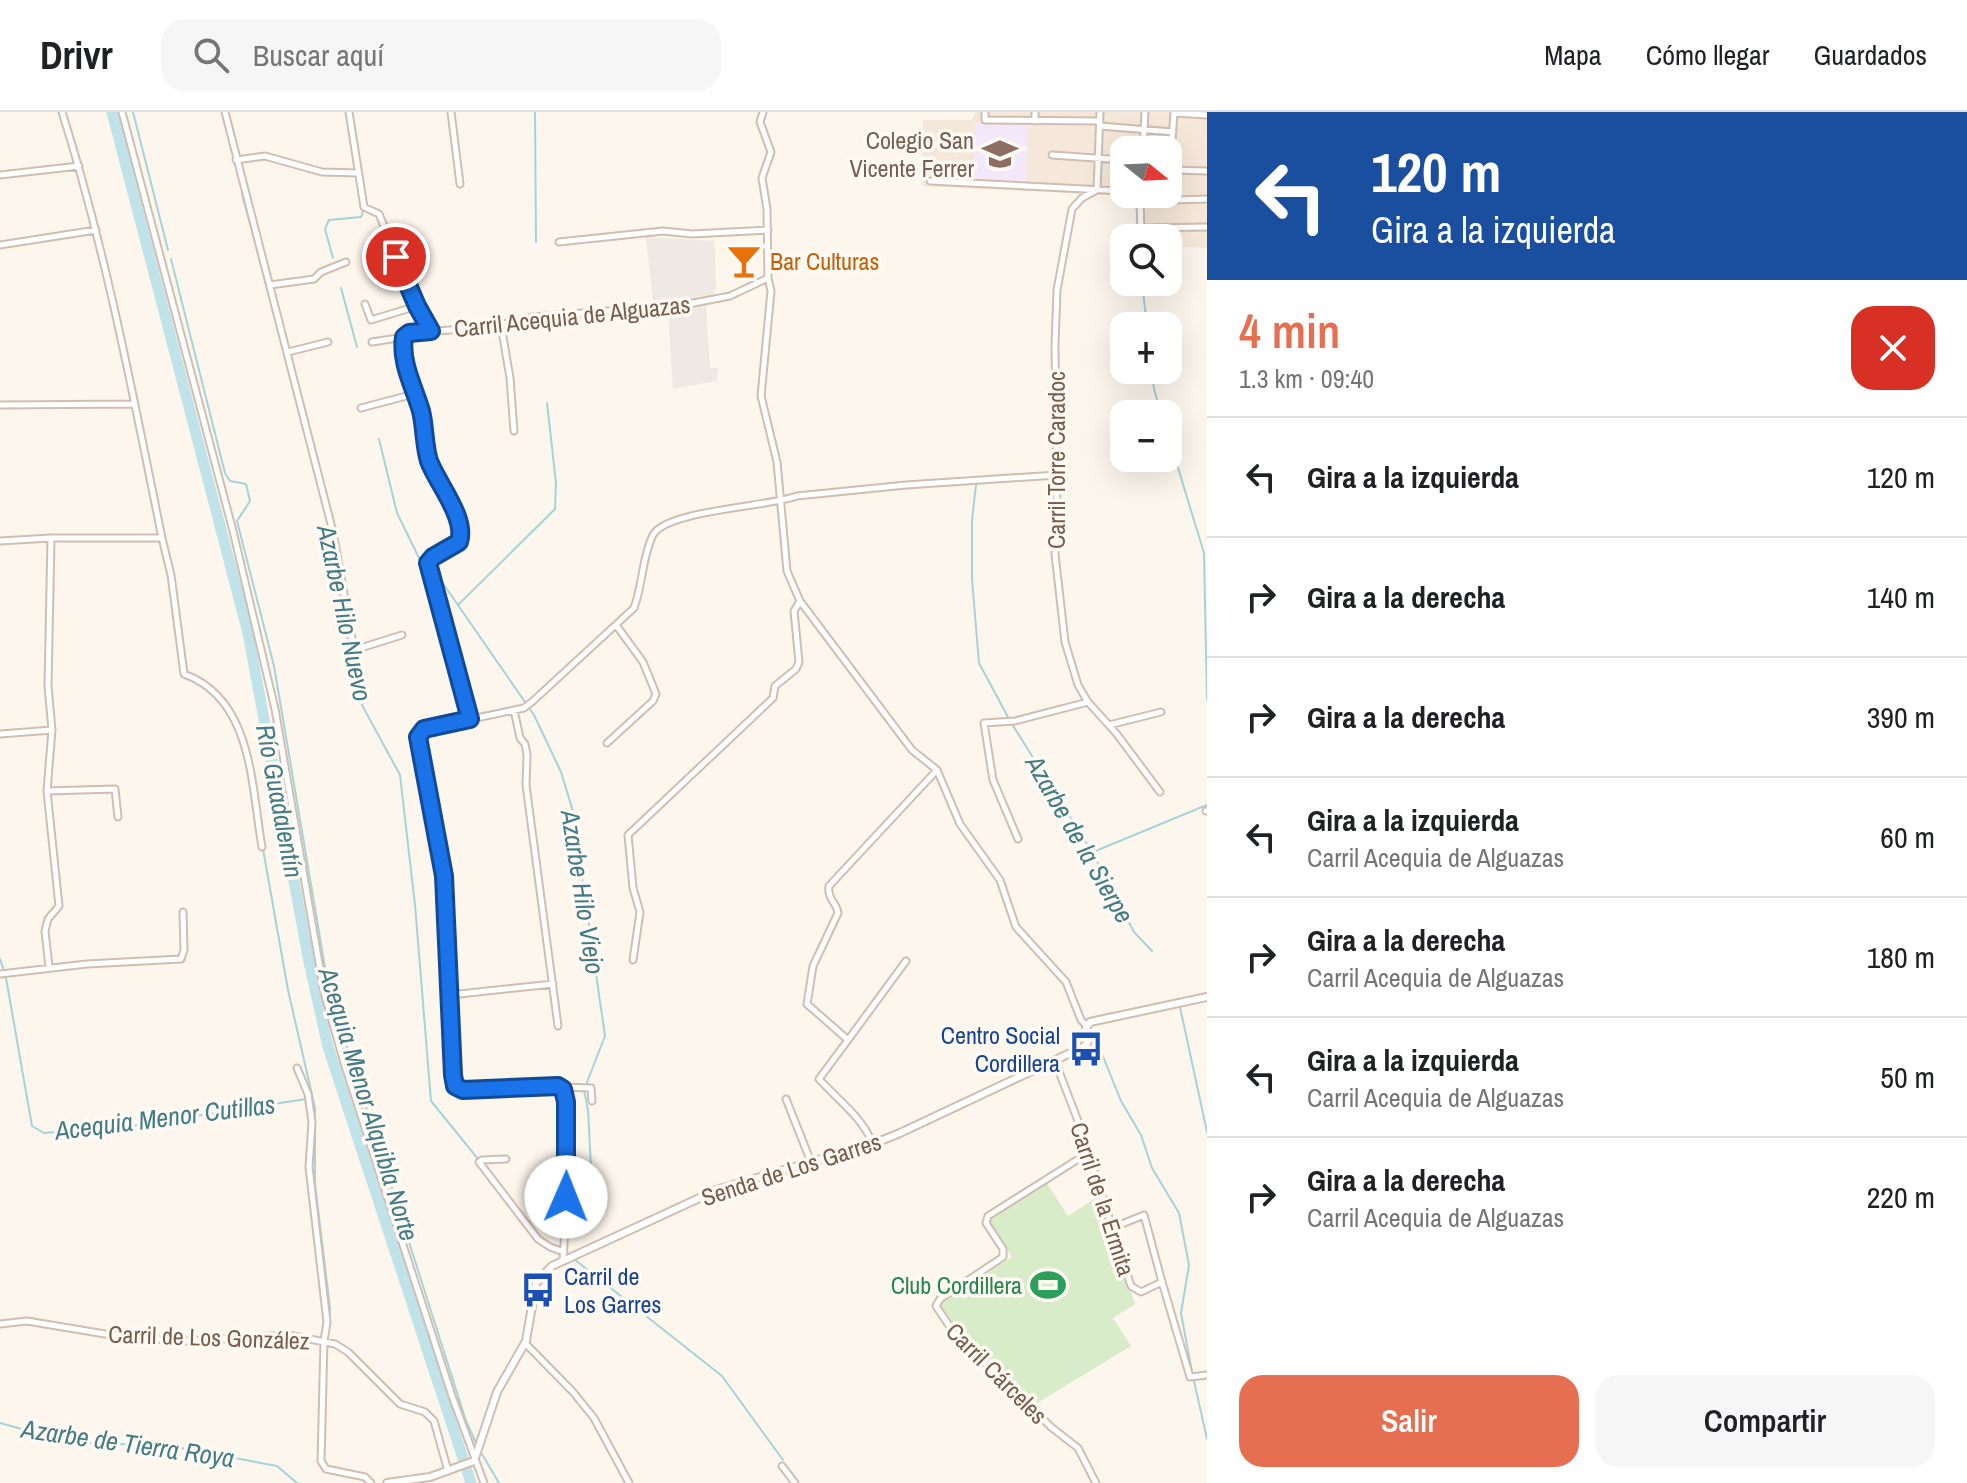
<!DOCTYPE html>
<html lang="es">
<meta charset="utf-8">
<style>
body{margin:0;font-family:"Archivo Narrow",sans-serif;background:#f6f6f6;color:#202124;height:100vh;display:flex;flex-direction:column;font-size:30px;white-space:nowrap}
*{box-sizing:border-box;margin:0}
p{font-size:26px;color:#757577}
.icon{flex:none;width:44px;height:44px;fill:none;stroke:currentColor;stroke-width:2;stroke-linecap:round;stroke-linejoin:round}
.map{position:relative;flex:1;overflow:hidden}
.panel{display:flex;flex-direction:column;background:#fff;width:760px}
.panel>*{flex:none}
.guide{background:#1a4fa0;color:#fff;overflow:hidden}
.needle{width:52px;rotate:108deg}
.fabs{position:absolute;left:1110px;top:24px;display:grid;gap:16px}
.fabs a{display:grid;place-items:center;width:72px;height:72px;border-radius:16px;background:#fff;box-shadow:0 8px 32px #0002;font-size:40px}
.pin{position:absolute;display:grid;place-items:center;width:68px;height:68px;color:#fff;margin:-34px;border:4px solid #fff;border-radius:50%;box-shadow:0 2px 8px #0007}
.me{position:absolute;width:88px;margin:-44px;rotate:1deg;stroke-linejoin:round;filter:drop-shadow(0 0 6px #0008)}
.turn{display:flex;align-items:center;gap:28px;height:168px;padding:0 32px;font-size:36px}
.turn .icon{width:104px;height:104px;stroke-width:2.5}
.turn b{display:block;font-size:56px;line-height:68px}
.round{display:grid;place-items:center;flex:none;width:84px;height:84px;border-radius:24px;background:#f6f6f6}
.summary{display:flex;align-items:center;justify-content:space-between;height:136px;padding:0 32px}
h1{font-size:48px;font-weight:600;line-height:60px;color:#e76f51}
.primary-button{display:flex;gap:16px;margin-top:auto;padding:16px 32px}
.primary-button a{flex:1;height:92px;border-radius:24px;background:#e76f51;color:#fff;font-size:32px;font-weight:600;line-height:92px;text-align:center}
.primary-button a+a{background:#f6f6f6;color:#202124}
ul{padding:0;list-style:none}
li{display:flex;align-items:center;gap:24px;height:120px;padding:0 32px;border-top:2px solid #e0e0e0}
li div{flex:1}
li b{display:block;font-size:30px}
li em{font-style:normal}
header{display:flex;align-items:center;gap:48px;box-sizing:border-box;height:112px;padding:0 40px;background:#fff;border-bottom:2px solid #e0e0e0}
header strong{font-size:38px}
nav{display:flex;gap:44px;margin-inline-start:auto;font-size:28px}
.search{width:560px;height:72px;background:#f6f6f6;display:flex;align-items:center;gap:20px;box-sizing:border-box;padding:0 28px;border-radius:24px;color:#757577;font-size:30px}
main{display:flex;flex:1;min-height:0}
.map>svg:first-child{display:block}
.residential{fill:#f5e8da;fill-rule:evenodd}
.industrial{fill:#efe9e4}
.education{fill:#f3e8fa}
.grass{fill:#d8ecc9}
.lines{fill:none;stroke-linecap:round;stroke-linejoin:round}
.stream{stroke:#a5d3da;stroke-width:2}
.river{stroke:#bfe3e8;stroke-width:11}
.minor-casing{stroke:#d1beb0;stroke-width:9}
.tertiary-casing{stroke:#d1beb0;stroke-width:10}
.minor{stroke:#fff;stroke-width:5}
.tertiary{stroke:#fff;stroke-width:6}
.route-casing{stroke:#114b97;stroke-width:20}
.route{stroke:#1a73e8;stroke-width:14}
.labels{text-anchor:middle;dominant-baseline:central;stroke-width:7;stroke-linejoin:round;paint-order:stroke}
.education-label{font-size:24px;fill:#785e54;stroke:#fffaf3;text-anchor:end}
.food-label{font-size:24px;fill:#c56008;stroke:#fffaf3;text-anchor:start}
.street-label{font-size:24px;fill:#7a5c4d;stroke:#fffaf3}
.transit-label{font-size:24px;fill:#164399;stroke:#fffaf3;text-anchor:end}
.leisure-label{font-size:24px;fill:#27864d;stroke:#fffaf3;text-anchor:end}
.water-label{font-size:26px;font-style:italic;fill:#437c86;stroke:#fffaf3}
</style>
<header>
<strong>Drivr</strong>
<div class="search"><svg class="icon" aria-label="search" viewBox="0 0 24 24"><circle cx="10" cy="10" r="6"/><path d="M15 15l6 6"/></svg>Buscar aquí</div>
<nav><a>Mapa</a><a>Cómo llegar</a><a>Guardados</a></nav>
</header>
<main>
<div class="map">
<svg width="1207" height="1371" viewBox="0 0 1207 1371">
<rect width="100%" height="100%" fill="#fdf6ec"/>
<!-- residential -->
<path class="residential" d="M975,0H1207V136L1168,134V126H1136L1135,84L922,74L923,8H972ZM1124,38H1168V82H1124Z"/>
<!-- industrial -->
<path class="industrial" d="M646,125L715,129L716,177L706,193L710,256H718L717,269L673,277L668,199L653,190Z"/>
<!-- education -->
<path class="education" d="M975,11L1028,12L1026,72L973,71Z"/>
<!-- grass -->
<path class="grass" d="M1046,1070L1068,1104L1099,1084L1135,1192L1113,1206L1131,1234L1034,1293L1001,1259L967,1233L938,1193L1012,1145L988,1108Z"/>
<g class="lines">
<!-- stream -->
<path class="stream" d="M133,0L168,138
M535,0L536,130
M242,82L282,231
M333,146L325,117L329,108L361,105L363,100
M171,147L225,361L230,369L246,372L250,389L237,409L274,554L329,879L466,1309L476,1331
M1142,170L1147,214
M341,176L357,235
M1152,258L1154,277L1161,302
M1168,323L1204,441L1207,588
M379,327L397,401L420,448
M976,373L972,408V467L979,551L1009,607
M328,411L350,543L362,593L400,663L415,793L431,989L478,1047
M433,457L534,603L561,660L572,696L605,924L584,978L588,998L591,1055L570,1067
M458,493L555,397L556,371L547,291
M1012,612L1092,740L1134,820L1152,839
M263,737L288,878L315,996V1072L330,1196L329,1210
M1093,740L1207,693
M0,847L4,859
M6,866L32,1014L44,1021L124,1015L306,987
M1180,895L1207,1020
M1098,932L1121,989L1141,1023L1152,1056L1179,1101L1189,1153L1181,1201L1192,1260
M574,1147L722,1264L783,1348
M328,1224V1217
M1194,1269L1207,1327
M0,1311L50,1325L91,1331L171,1334L277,1354L297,1371
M482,1342L499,1371"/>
<!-- river -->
<path class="river" d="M112,0L248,521L309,850L328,935L471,1371"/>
<!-- minor casing -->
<g class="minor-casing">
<path id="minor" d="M122,0L233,419L275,597L324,880L344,951L452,1284L484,1371
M225,0L333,420L354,538L402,523
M349,0L364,95L379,102L417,194L431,219
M451,0L460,72
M763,0L760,10L771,40L762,66L767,97L768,166L771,179L761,284L777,350L787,459L800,489L912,638L937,658L960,712L1000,768L1016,815L1066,870L1081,908L1086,913
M985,0V8L1100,9
M1100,0L1097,78L1082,86L1072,97L1057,178L1055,233L1057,408L1055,442L1065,530L1078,573L1088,590L1116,621L1160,680
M1174,1L1207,3
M1035,9V0
M1100,14L1173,20
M1143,38L1145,0
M1052,43L1124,48
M236,48L265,44L322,60L358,61
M1170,58L1174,0
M1170,58L1207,59
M0,63L79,54
M930,69L1124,79
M1140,82L1141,126
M1141,89L1207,87
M1141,116L1207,115
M559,130L663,119L692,122L768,118
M0,133L96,118
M270,173L314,167L321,160L346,150
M365,192L371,208L417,194
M501,213L510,266L514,319
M372,230L404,225
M288,240L328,230
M0,293L135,292
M361,296L414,282
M162,426L171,463L184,562C253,587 251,673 262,735
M0,429L51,426
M514,598L520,626L525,632L527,643L526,673L558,914
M470,607L428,451L433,445L459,430C467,406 437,371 429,349C424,333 425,315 421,299C414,275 400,250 404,225L409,221L491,215L533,205L683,193L730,184L768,166
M1109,613L1161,600
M0,622L52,618L48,574L51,426H162C133,283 106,139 62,0
M607,631L653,589L656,582L643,550L616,513
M47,679L115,677L118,705
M1206,699H1207
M1018,727L993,668L984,611L1015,609L1088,590
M633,848L640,800L633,776L628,723L773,586L775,574L796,557L799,550L794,499L800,489
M49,855L45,819L48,807L59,794L47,679L52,618
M0,862L87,852L181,847L184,838L183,800
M450,883L553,872
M848,928L906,849
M1055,949L1078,1009L1131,1174L1141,1180L1162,1170L1190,1265L1207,1263
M297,956L308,982L312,1010L309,1055L327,1210L324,1229L321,1349L326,1357L365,1365L371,1371
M562,975L591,976L592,989
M786,987L811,1050
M873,1032C861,1004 839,989 819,967L848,928L807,892L813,854L838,801C837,791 827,787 829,774L937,658
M1088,1041L988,1104L986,1111L1003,1137V1145L940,1187L936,1194L960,1230L999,1263L1051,1315L1078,1336L1096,1371
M506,1047L482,1048L479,1050L538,1127L550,1135L564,1140
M1112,1116L1144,1103L1162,1170
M563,1148C566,1096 574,1028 563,977L558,974L463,978L455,974L444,764L418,625L424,617L524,596L533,589L634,496C643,472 642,445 653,423C666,398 768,395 797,384L906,373L1057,363
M0,1212L27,1209L123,1225L186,1229L289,1223L335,1232L348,1240L400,1292L425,1300L434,1309L448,1359
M525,1231L573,1280L594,1306L629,1371
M782,1354L795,1371"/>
</g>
<!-- tertiary casing -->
<g class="tertiary-casing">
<path id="tertiary" d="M387,1371L430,1365L474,1349L497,1280L526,1229L536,1171L552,1154L719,1077L873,1032L900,1021L1083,935L1088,930L1086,916L1090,910L1207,885"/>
</g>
<!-- minor -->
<use href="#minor" class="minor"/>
<!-- tertiary -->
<use href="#tertiary" class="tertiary"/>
</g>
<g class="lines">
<!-- route casing -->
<g class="route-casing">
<path id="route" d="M396,145L417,194L431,219L409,221L404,225C400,250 414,275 421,299C425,315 424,333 429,349C437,371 467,406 459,430L433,445L428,451L470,607L424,617L418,625L444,764L453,963L455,974L463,978L558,974L563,977L566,990V1085"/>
</g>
<!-- route -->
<use href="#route" class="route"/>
</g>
<!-- icons -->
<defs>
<g id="school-bare" transform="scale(2.76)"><path d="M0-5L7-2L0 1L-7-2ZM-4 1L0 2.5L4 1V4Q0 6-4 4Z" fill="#8d6e63" stroke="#fffaf3" stroke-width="2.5" paint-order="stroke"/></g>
<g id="bar-bare" transform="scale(2.76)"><path d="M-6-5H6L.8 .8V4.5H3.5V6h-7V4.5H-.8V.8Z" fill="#e8710a" stroke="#fffaf3" stroke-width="2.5" paint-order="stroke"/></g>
<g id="bus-bare" transform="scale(2.76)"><path d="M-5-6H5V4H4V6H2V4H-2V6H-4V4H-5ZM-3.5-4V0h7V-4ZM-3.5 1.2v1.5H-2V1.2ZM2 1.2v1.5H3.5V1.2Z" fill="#1a4fb4" stroke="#fffaf3" stroke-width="2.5" paint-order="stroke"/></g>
<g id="stadium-bare" transform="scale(2.76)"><path d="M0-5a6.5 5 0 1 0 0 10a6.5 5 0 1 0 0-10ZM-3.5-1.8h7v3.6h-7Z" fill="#2e9e5b" stroke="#fffaf3" stroke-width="2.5" paint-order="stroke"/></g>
</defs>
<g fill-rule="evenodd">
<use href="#school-bare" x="1000" y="42"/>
<use href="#bar-bare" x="744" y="149"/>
<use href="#bus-bare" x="1086" y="937"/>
<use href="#stadium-bare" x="1048" y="1173"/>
<use href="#bus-bare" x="538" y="1178"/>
</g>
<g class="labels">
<!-- education labels -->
<g class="education-label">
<text x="974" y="28">Colegio San<tspan x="974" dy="28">Vicente Ferrer</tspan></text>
</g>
<!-- food labels -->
<g class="food-label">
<text x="770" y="149">Bar Culturas</text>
</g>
<!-- street labels -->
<g class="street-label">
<text transform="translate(572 204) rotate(-6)">Carril Acequia de Alguazas</text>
<text transform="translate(1056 348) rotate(-90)">Carril Torre Caradoc</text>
<text transform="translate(791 1057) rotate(-18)">Senda de Los Garres</text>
<text transform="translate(1103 1087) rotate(72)">Carril de la Ermita</text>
<text transform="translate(209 1225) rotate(2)">Carril de Los González</text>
<text transform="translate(997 1261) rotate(45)">Carril Cárceles</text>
</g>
<!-- transit labels -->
<g class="transit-label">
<text x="1060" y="923">Centro Social<tspan x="1060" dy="28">Cordillera</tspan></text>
<text x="564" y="1164" text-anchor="start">Carril de<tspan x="564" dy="28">Los Garres</tspan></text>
</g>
<!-- leisure labels -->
<g class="leisure-label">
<text x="1022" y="1173">Club Cordillera</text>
</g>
<!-- water labels -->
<g class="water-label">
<text transform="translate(345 501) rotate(78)">Azarbe Hilo Nuevo</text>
<text transform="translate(280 689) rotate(79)">Río Guadalentín</text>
<text transform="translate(1080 727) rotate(60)">Azarbe de la Sierpe</text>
<text transform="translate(583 780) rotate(81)">Azarbe Hilo Viejo</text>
<text transform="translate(369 992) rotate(73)">Acequia Menor Alquibla Norte</text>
<text transform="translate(165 1005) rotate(-7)">Acequia Menor Cutillas</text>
<text transform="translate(128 1331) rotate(8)">Azarbe de Tierra Roya</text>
</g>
</g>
</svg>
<div class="fabs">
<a><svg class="needle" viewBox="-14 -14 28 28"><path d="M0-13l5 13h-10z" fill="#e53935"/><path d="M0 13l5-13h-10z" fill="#757577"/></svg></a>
<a><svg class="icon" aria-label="search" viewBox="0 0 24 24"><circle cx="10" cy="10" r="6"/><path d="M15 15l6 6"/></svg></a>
<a>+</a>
<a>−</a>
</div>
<div class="pin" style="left:396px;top:145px;background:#d93025"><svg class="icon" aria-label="arrive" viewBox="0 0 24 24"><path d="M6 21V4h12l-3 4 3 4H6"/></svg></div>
<svg class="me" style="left:566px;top:1085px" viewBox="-20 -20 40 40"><circle r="19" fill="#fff"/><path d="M0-13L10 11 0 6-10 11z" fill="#1a73e8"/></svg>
</div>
<section class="panel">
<div class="guide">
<div class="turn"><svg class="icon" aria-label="left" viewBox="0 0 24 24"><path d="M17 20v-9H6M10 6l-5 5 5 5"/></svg><div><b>120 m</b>Gira a la izquierda</div></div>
</div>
<div class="summary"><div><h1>4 min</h1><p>1.3 km · 09:40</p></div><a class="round" style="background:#d93025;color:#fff"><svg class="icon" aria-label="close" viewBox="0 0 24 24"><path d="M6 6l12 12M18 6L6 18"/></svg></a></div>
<ul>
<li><svg class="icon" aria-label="left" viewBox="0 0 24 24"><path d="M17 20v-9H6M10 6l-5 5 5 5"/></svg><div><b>Gira a la izquierda</b></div><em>120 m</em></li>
<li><svg class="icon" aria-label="right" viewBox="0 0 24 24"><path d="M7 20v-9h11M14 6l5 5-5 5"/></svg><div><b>Gira a la derecha</b></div><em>140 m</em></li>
<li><svg class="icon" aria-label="right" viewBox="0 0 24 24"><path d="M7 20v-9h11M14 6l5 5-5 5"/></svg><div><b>Gira a la derecha</b></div><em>390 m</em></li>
<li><svg class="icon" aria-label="left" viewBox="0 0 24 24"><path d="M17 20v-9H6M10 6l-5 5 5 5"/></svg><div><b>Gira a la izquierda</b><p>Carril Acequia de Alguazas</p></div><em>60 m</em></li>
<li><svg class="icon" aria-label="right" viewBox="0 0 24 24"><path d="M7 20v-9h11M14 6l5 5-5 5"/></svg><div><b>Gira a la derecha</b><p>Carril Acequia de Alguazas</p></div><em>180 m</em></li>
<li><svg class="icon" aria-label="left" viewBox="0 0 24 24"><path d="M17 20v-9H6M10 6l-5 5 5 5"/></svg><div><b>Gira a la izquierda</b><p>Carril Acequia de Alguazas</p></div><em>50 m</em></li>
<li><svg class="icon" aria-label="right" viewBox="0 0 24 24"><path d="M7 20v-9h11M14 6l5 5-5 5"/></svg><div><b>Gira a la derecha</b><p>Carril Acequia de Alguazas</p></div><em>220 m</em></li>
</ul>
<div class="primary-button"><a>Salir</a><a>Compartir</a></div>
</section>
</main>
